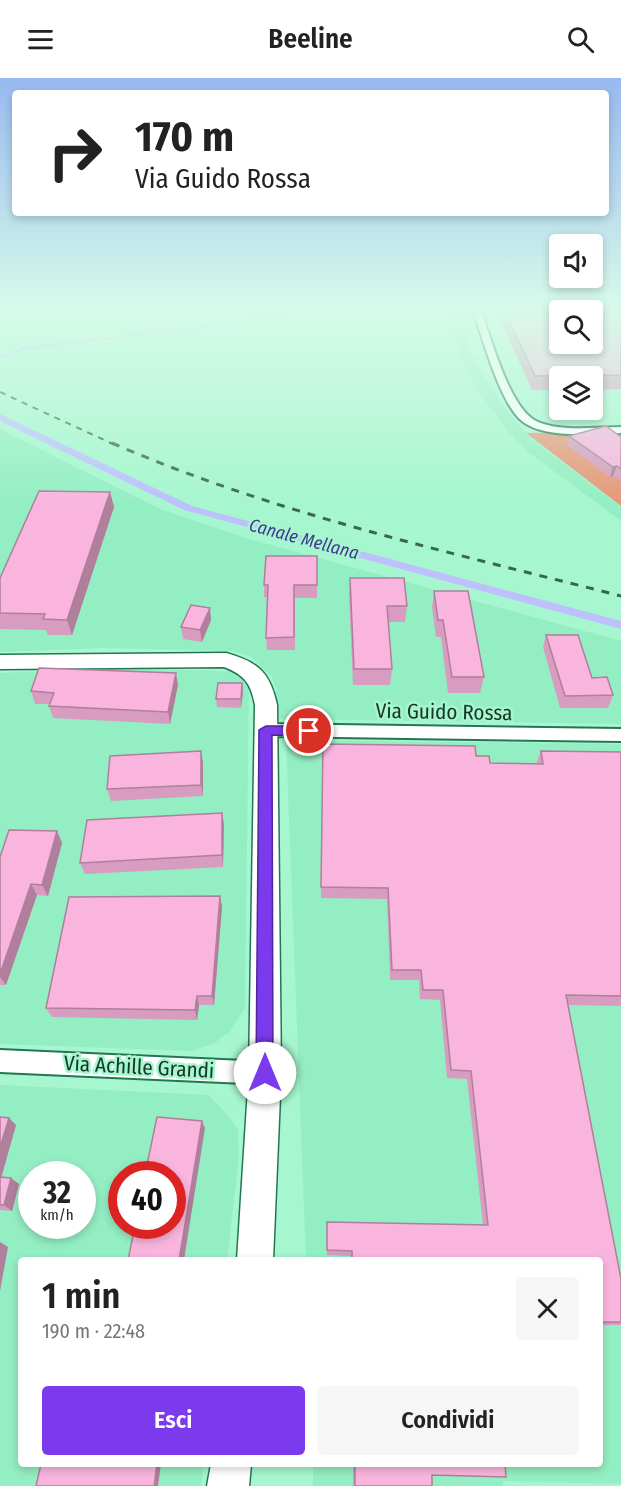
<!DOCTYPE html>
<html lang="it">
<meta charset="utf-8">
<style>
body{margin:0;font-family:"Fira Sans Condensed",sans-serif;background:#f6f6f6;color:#222;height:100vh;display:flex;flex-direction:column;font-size:22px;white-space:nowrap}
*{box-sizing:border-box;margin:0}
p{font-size:20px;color:#767676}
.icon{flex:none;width:33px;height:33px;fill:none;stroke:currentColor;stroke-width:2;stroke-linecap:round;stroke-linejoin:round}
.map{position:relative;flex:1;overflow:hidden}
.side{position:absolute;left:18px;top:1179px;width:585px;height:210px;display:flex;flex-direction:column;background:#fff;border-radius:6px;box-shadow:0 3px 9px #0003}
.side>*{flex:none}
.guide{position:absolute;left:12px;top:12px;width:597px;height:126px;border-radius:6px;box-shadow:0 3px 9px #0003;background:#fff;color:#222;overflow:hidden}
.buttons{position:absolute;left:549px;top:156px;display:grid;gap:12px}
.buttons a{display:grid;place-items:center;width:54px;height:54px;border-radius:6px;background:#fff;box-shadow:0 3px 9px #0003;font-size:30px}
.speed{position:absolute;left:18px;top:1083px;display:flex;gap:12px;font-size:30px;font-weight:700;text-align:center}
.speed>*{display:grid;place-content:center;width:78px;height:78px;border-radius:50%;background:#fff;box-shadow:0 3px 9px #0003;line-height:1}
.speed small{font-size:15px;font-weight:400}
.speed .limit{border:9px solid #d22;background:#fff;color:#111}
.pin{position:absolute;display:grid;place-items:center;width:51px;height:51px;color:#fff;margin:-26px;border:3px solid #fff;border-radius:50%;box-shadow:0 2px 6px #0007}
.me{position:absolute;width:66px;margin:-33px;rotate:0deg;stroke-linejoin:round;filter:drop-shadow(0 0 4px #0008)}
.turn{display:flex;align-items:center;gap:21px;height:126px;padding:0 24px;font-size:27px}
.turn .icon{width:78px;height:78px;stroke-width:2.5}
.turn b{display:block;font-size:42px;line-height:51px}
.round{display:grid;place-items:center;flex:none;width:63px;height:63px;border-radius:6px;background:#f6f6f6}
.headline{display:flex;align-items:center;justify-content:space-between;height:102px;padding:0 24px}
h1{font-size:36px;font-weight:600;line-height:45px}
.primary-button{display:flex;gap:12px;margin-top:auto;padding:12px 24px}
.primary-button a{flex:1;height:69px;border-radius:6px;background:#7c3aed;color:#fff;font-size:24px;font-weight:600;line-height:69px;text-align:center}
.primary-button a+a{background:#f6f6f6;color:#222}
header{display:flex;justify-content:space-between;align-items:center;height:78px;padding:0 24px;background:#fff;font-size:27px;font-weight:600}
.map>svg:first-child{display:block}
.built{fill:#94eec3;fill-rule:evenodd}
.forest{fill:#e79777}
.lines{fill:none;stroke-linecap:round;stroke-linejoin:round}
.stream{stroke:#bdc0fd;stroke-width:2}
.canal{fill:#bdc0fd;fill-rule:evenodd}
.street-casing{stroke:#237654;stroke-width:4}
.secondary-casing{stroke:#237654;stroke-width:3}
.street{fill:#fff;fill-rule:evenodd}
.secondary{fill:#fff;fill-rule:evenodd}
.rail-far1{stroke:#386651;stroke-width:2;stroke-dasharray:6 6;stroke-linecap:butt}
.rail{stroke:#386651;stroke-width:3;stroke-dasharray:8 8;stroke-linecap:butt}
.wall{fill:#d79cbf}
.shaded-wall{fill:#af7f9b}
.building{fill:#fab5de;stroke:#af7f9b;stroke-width:1.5;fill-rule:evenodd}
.route{fill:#7c3aed;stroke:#51269a;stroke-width:1.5}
.labels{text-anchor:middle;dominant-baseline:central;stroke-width:5;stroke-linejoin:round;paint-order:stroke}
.far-water-label{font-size:18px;font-style:italic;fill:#41398f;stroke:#a6f6cf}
.street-label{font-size:21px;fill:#153728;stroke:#a6f6cf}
</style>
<header><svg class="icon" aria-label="menu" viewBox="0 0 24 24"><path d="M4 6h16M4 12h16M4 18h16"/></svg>Beeline<svg class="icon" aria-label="search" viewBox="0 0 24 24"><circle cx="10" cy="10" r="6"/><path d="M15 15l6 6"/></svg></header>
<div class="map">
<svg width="621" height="1408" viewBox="0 0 621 1408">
<rect width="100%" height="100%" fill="#a6f6cf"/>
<!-- built -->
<path class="built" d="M452,230H462L471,274L484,299L514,341L531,361L621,429V443L528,374L508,354L479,314L460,279L454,256Z
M0,351L160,431L249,461L621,563V646L277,641L276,611L272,599L250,578L232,573L104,570L0,574Z
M106,590L229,593L249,604L245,930L229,954L216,964L193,973L0,966V595Z
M286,662L621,666V1406L503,1403V1408H313V1386H600V1182H306Z
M0,1007L208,1017L228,1037L238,1052L239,1079L227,1182H21V1386H204L201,1408H0ZM32,1096H82V1148H32ZM122,1096H172V1148H122Z"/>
<!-- forest -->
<path class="forest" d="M621,354V428L526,355Z"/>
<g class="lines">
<!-- stream -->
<path class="stream" d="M0,280L21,271L251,243L295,230"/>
<!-- canal -->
<path class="canal" d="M0,336L192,428L621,543V551L184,432L0,343Z"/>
<!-- street casing -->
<g class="street-casing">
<path id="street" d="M472,230H480C491,258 509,332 538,344C563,354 595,349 621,349V355C594,356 544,361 522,343C500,326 482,257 472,230Z
M266,646L621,651V663L266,658L260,656L258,652L260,648Z
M0,972L265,984L273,987L276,995L273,1003L265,1006L0,994Z"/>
</g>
<!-- secondary casing -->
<g class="secondary-casing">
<path id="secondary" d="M226,575C258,584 270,594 277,627L281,995L273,1182H237L249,995L255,627C251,606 245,597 224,589L0,591V577Z
M211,1386H251L249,1408H207Z"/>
</g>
<!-- street -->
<use href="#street" class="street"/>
<!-- secondary -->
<use href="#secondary" class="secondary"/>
<!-- rail-far1 -->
<path class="rail-far1" d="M0,314L115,367"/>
<!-- rail -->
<path class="rail" d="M112,365C275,436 449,474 621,518"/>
</g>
<!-- wall -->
<path class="wall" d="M499,230H621V311L592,312V298H560V312H532L498,237Z
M569,358L621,359V403L613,398L610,399L567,367Z
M110,414L114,429L72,557H48L46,552L0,551V500Z
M317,478V520H295V572H267L266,560L267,519H264V507Z
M350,500L407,528L405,544H388L392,591L390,607H353L349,516Z
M434,513L484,599L480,615H448L441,559H436L432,529Z
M211,542L202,564L183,561L181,549Z
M546,557L592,600L613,617L608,630H560L543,569Z
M178,607L170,646L53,640L49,628V626H35L31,613Z
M243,614L241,630L217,629L216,621Z
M323,666L476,678L490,685L536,686L541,673L621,674V928L568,927L621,1201V1247H600V1182H351V1178L327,1177V1149L483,1147L467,1001L447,1000L440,922L420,921L419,902H390L387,821L321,820Z
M201,673L203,685V718L111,723L107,711Z
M222,735L224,747L223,789L85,796L80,785Z
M57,753L62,765L48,818L37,817L6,907H0V779Z
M220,818L222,829L214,927H199L197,942L52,939L46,930Z
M0,1039L16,1047L1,1099L19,1106L12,1133L0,1132Z
M353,1386H505L432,1397V1408H353Z"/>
<!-- shaded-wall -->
<path class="shaded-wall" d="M617,388L613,398L610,399L613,389Z
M110,414L114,429L72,557L67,542Z
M210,530L211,542L202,564L200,552Z
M176,595L178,607L170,646L168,634Z
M242,605L243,614L241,630V621Z
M201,673L203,685V718L201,707Z
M222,735L224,747L223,789L222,777Z
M57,753L62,765L48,818L42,807Z
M31,806L37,817L6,907L0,899V896Z
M220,818L222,829L214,927L212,918Z
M197,918L199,927L197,942L195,932Z
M9,1040L16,1047L0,1104V1069Z
M202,1043L205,1050L184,1182H179Z
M11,1100L19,1106L12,1133L4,1127Z
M0,1164L8,1169L0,1213Z
M157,1386H161L158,1408H154Z"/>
<!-- building -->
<path class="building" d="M503,230H621V297L535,298ZM560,232H592V266H560Z
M606,348L621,359V391L617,388L613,389L569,358Z
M39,413L110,414L67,542L43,541L45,536L0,535V500Z
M266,478H317V507H294V559L266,560L268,507H264Z
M350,500H404L407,528H387L392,591H354Z
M434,513H468L484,599H452L443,542H438Z
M191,527L210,530L200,552L181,549Z
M546,557H578L592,600L607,599L613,617L565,618Z
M39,590L176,595L168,634L49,628L54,615L31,613Z
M218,605H242L241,621H216Z
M323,666L475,668L476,678H489L490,685L543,686L541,673L621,674V918L566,917L621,1201V1244H600V1182H352V1173L327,1172V1144L488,1147L471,993L451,992L443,912H423L421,892H392L388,810L321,809Z
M201,673V707L107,711L110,678Z
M222,735V777L80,785L87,742Z
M9,752L57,753L42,807L31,806L0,896V779Z
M220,818L212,918H197L195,932L46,930L69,819Z
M0,1039L9,1040L0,1069Z
M157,1039L202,1043L179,1182H128L135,1148H172V1096H145Z
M0,1099L11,1100L4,1127H0Z
M41,1386H157L154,1408H36Z
M355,1386H505L506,1399L432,1397V1408H355Z"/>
<!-- sky -->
<linearGradient id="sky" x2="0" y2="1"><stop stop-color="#97b9f0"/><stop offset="0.54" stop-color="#d7fbe9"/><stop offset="1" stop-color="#d7fbe9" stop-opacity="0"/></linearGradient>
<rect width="621" height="427" fill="url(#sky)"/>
<!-- route -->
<path class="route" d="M266,648H309L315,653L309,658L272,657L273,995L271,1001L265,1004L258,1001L256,995L259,652Z"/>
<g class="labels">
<!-- far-water labels -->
<g class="far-water-label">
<text transform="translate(304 461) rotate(15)">Canale Mellana</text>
</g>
<!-- street labels -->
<g class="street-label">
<text transform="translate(444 634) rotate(1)">Via Guido Rossa</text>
<text transform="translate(139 989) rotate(3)">Via Achille Grandi</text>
</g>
</g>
</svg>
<div class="buttons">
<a><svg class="icon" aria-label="sound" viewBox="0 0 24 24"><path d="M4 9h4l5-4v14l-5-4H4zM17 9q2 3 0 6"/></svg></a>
<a><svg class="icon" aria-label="search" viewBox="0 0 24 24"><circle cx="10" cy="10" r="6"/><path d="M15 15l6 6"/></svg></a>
<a><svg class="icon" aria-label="layers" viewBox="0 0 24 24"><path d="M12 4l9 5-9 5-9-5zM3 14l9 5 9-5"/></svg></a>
</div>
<div class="speed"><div>32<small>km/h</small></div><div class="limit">40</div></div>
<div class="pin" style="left:309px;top:653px;background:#d93025"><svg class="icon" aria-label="arrive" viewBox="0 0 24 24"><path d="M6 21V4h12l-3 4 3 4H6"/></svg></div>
<svg class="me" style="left:265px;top:995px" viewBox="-20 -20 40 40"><circle r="19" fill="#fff"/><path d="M0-13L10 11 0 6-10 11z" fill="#7c3aed"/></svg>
<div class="guide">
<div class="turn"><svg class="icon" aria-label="right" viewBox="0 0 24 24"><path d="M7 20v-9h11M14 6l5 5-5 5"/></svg><div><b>170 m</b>Via Guido Rossa</div></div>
</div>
<section class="side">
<div class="headline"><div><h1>1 min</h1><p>190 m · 22:48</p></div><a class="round"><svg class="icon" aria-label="close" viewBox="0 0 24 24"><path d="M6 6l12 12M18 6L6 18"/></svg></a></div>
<div class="primary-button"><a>Esci</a><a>Condividi</a></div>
</section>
</div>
